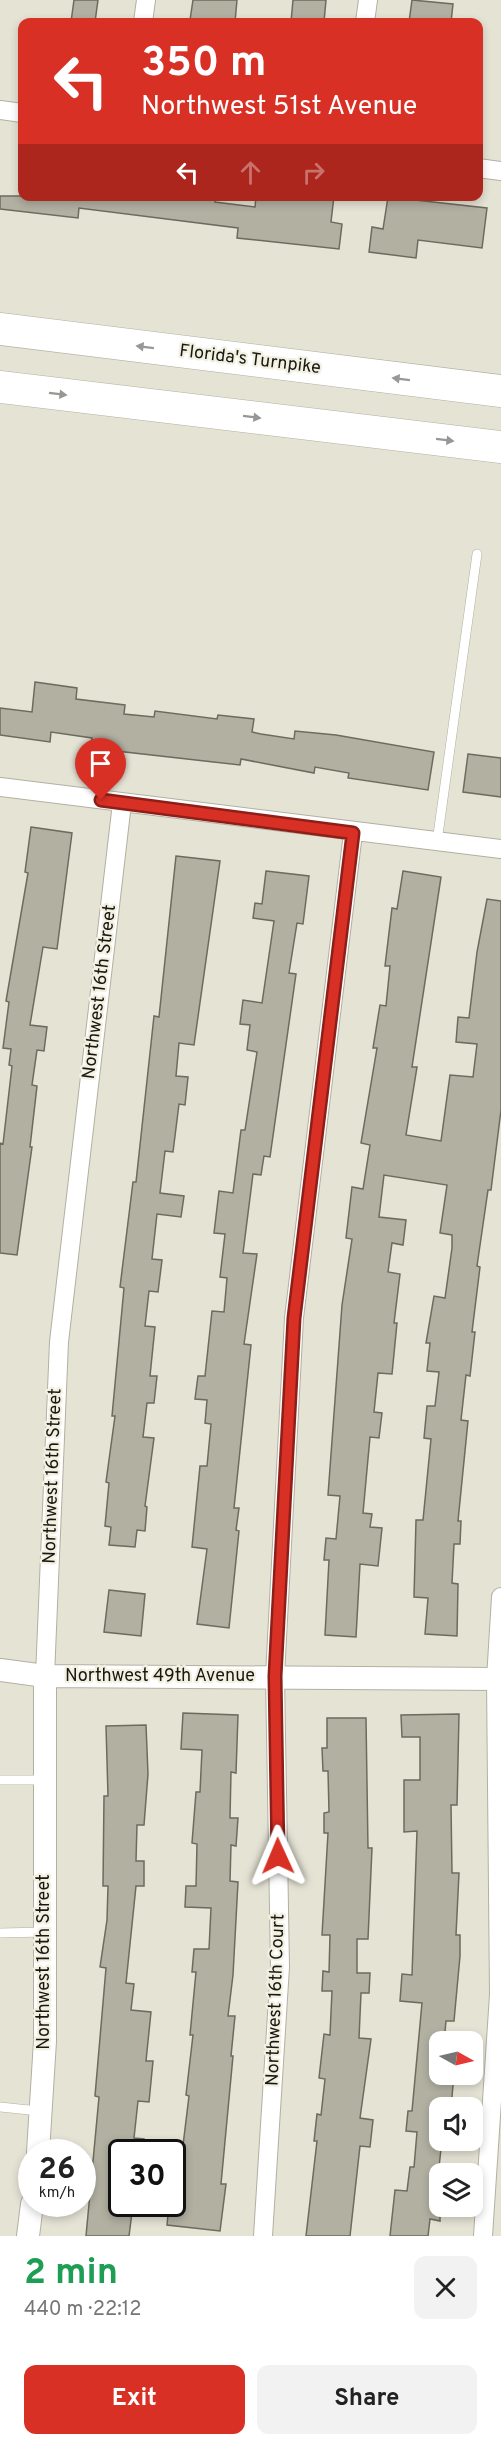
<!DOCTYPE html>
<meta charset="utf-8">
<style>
body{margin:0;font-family:Overpass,sans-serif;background:#f2f2f2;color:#222;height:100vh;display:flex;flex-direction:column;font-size:22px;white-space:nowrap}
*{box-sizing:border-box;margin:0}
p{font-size:20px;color:#767676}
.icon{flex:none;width:33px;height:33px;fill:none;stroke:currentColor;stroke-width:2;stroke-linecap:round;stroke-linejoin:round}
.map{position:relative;height:2236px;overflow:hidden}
.panel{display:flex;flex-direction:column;background:#fff;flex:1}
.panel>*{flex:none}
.top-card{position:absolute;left:18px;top:18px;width:465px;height:183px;border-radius:12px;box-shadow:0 3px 9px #0003;background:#d93025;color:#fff;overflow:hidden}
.needle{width:39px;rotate:98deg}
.fabs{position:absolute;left:429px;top:2031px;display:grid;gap:12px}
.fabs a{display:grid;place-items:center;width:54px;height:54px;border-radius:12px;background:#fff;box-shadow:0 3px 9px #0003;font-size:30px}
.speed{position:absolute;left:18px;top:2139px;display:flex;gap:12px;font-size:30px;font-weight:700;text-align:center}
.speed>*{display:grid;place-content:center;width:78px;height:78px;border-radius:50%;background:#fff;box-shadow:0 3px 9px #0003;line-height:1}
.speed small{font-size:15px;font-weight:400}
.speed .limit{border:3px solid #111;border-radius:9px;background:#fff;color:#111}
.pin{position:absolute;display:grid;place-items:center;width:51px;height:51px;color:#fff;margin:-62px -26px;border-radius:50% 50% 50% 0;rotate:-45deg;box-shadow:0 0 6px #0007}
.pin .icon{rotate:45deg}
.me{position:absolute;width:66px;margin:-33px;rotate:359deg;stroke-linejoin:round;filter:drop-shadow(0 0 4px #0008)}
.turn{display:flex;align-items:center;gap:21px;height:126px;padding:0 24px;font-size:27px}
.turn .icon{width:78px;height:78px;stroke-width:2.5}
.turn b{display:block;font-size:42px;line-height:51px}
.lanes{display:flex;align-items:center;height:57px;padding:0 24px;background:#0003;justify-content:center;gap:30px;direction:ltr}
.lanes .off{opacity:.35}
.round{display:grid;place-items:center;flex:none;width:63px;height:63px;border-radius:12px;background:#f2f2f2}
.headline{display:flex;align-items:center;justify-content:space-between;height:102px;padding:0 24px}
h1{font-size:36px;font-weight:700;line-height:45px;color:#1e9e55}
.primary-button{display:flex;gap:12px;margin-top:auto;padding:12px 24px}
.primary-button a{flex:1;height:69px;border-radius:12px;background:#d93025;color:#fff;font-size:24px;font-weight:700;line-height:69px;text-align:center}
.primary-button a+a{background:#f2f2f2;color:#222}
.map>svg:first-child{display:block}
.building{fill:#b1b0a1;stroke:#6d6b5e;stroke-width:1.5}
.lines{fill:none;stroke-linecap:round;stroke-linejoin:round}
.service-casing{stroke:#b2b0a2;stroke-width:10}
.minor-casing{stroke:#b2b0a2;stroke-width:20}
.tertiary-casing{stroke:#b2b0a2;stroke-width:24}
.motorway-casing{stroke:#b2b0a2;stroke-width:33}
.service{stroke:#fff;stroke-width:9}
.minor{stroke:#fff;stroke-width:18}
.tertiary{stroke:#fff;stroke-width:22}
.motorway{stroke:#fff;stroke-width:32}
.oneway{fill:#979794}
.route-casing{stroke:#8d1f18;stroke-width:15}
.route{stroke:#d93025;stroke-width:10}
.labels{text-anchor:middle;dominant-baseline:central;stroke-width:4.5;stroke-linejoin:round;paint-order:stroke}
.street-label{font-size:18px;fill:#181712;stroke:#f2f1e1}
</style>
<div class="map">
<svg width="501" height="2236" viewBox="0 0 501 2236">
<rect width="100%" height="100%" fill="#e5e3d4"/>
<!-- building -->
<path class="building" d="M74,0H98L95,22H71Z
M193,0H237L235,22L190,20Z
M293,0H326L324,22H291Z
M412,0L453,4L451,22H409Z
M0,196H216L215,202L255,207L256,196H334L331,222L342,224L339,249L237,238L238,228L79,208L78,218L0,209Z
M388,197L487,208L482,248L418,240L416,258L369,252L372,227L383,229Z
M35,682L77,688L76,699L125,705L124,714L154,717L155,711L217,719L218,715L254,719L252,732L261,734L294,739L295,731L336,735L434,752L428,790L348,778L349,773L315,767L314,773L241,759L240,765L90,748L92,738L51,732L50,742L0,735V708L32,712Z
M468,754L501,758V797L463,792Z
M31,827L72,833L57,949L43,947L30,1025L47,1027L44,1051L37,1050L32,1085L37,1086L30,1147H32L17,1255L0,1253V1143L3,1144L12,1066L9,1065L11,1049L3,1048L9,1002L6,1001L28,873L25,872Z
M176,856L220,861L194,1045L179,1043L176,1076L188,1077L185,1105L179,1104L173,1152L165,1151L160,1193L184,1196L181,1217L157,1214L152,1259L162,1260L158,1292L149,1291L145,1326L155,1327L150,1376H157L154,1403H147L143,1437L154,1438L145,1506L147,1507L145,1531L137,1530L135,1547L109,1545L111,1527L105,1526L109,1483L106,1482L115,1416H112L124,1288L120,1287L133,1182H136L154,1016L159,1017Z
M266,871L309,876L303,924L297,923L289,973L296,974L270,1157L264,1156L261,1175L253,1174L243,1253L257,1254L244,1344L251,1345L234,1508H239L236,1530L239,1531L229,1628L197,1624L207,1549L192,1547L200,1466H207L211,1424L205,1423L207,1400L195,1399L198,1376H205L212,1311L224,1312L227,1278L220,1277L225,1234L214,1233L219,1191L233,1193L241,1130H245L257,1052L247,1050L250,1025L240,1024L243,1000L262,1003L274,921L253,918L255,903L262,904Z
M403,871L441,877L412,1067H417L406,1135L441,1141L450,1075L473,1077L477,1044L456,1042L458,1017L469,1018L477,952L487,899L501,901V1110L491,1190H488L477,1266L480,1267L472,1332H475L470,1376L466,1375L461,1420L468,1421L458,1521H461L460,1544H454L452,1583L458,1584L457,1636L425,1634L428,1598L414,1597L416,1520H423L431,1439L424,1438L427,1406H435L439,1372L427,1371L430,1343H426L434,1296L445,1298L452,1248V1235L440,1233L447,1185L384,1175L379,1217L406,1220L403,1245L392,1243L388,1272L400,1274L394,1323H397L392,1374L378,1373L374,1412L382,1413L379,1438L370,1437L363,1513L372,1514L370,1527L382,1528L378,1566L360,1564L356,1637L325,1635L329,1560H324L326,1538L336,1539L340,1496L328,1495L342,1305L352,1239L346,1238L352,1187L363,1189L370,1145L361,1143L377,1048H373L380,1005L386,1006L390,966H385L392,908L397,909Z
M109,1590L145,1594L141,1636L104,1632Z
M183,1713L238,1715L236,1773L231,1772L230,1818H238L236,1846L231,1845L230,1881L238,1882L233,1975L228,2016H235L231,2056H233L221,2184H226L220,2231L167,2225L169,2204H172V2178H179L189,2096L186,2095L193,2035H190L196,1972H192L194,1949H209L211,1908L185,1907L186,1886H196L197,1844L192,1843L196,1792H200L202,1750L181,1749Z
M459,1714L457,1805H451L452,1873H459L456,1935H460V1956L454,2021H446L444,2042H440V2074H454L451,2108H440V2140H442L435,2203L440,2204V2221L430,2219L428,2236H390L395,2190L407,2191L410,2167H414L417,2132L406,2131L408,2111H412L422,2003L400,2001L402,1974L412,1975L417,1831L404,1832V1780H420V1737H402L401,1715Z
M327,1718H366L368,1848H372L368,1939H357V1973H370L369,1993H361L359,2038L371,2039L360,2118L373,2120L370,2147L360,2146L350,2236H306L317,2141H314L317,2114L321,2115L325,2079L319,2078L324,2034L330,2035L332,1991H322L323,1971L329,1972L330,1935H322L328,1833H324V1813L329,1812L328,1771H323L322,1748H327Z
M146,1725L148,1774L144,1825H137L136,1861H144V1886H136L126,1983L134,1984L131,2010L151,2012L146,2061H153L149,2102L138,2101L134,2138L144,2139L142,2152H122V2204H133L129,2236H86L99,2097L95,2096L106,1968L100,1967L107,1920L108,1886H103L104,1796H108L106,1726Z"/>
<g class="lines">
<!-- service casing -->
<g class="service-casing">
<path id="service" d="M437,842L477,554
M0,1780H45
M0,1933L45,1932
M0,2107L39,2111"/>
</g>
<!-- minor casing -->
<g class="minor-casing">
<path id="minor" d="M143,22L146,0
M365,22L368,0
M0,110L22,113
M478,168L501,171
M0,787L501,849
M45,1676L59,1342L122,803
M263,2236L280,1967L275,1676L294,1318L353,833
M483,2236L499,1995L496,1679L501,1597"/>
</g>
<!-- tertiary casing -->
<g class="tertiary-casing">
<path id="tertiary" d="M0,1670L45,1676L501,1679
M38,2152L45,2041V1676
M28,2236L32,2204"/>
</g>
<!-- motorway casing -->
<g class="motorway-casing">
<path id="motorway" d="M0,329L501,391
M0,387L501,447"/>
</g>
<!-- service -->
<use href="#service" class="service"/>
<!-- minor -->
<use href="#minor" class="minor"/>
<!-- tertiary -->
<use href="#tertiary" class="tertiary"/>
<!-- motorway -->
<use href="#motorway" class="motorway"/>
</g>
<!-- one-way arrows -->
<defs><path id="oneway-solid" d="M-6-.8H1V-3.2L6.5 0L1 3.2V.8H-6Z" transform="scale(1.5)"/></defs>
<g class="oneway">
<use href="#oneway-solid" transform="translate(145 347) rotate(-173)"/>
<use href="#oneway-solid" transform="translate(401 379) rotate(-173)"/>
<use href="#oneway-solid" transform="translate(58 394) rotate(7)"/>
<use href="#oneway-solid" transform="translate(252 417) rotate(7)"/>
<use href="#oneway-solid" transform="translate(445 440) rotate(7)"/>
</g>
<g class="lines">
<!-- route casing -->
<g class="route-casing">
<path id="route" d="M101,800L353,833L294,1318L275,1676L278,1856"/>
</g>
<!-- route -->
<use href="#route" class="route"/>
</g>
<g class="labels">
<!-- street labels -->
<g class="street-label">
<text transform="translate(250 360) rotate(7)">Florida's Turnpike</text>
<text transform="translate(100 992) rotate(-83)">Northwest 16th Street</text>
<text transform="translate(53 1476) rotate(-88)">Northwest 16th Street</text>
<text x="160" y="1676">Northwest 49th Avenue</text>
<text transform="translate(44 1962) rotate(-90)">Northwest 16th Street</text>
<text transform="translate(276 2000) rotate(-88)">Northwest 16th Court</text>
</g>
</g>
</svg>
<div class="fabs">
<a><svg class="needle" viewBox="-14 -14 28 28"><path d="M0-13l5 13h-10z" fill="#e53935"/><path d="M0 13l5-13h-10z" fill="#767676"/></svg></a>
<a><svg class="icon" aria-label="sound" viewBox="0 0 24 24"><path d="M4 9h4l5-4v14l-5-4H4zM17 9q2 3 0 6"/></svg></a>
<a><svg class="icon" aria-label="layers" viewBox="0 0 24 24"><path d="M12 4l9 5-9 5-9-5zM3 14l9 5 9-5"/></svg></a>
</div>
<div class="speed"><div>26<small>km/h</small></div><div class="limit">30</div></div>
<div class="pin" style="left:101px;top:800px;background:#d93025"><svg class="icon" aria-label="arrive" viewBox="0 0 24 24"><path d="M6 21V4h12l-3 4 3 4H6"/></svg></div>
<svg class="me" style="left:278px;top:1856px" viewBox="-20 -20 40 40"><path d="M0-17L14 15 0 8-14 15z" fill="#d93025" stroke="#fff" stroke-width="4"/></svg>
<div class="top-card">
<div class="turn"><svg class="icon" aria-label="left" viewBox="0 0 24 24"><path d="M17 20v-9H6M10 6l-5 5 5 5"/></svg><div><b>350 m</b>Northwest 51st Avenue</div></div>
<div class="lanes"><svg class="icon" aria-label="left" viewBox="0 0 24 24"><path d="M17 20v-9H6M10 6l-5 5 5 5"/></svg><svg class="icon off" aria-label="ahead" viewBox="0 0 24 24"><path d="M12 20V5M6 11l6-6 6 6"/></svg><svg class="icon off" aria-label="right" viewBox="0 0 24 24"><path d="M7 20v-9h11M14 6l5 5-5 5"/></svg></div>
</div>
</div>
<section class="panel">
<div class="headline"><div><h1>2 min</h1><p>440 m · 22:12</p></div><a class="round"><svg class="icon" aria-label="close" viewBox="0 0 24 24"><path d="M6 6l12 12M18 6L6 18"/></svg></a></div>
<div class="primary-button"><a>Exit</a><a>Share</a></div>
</section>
